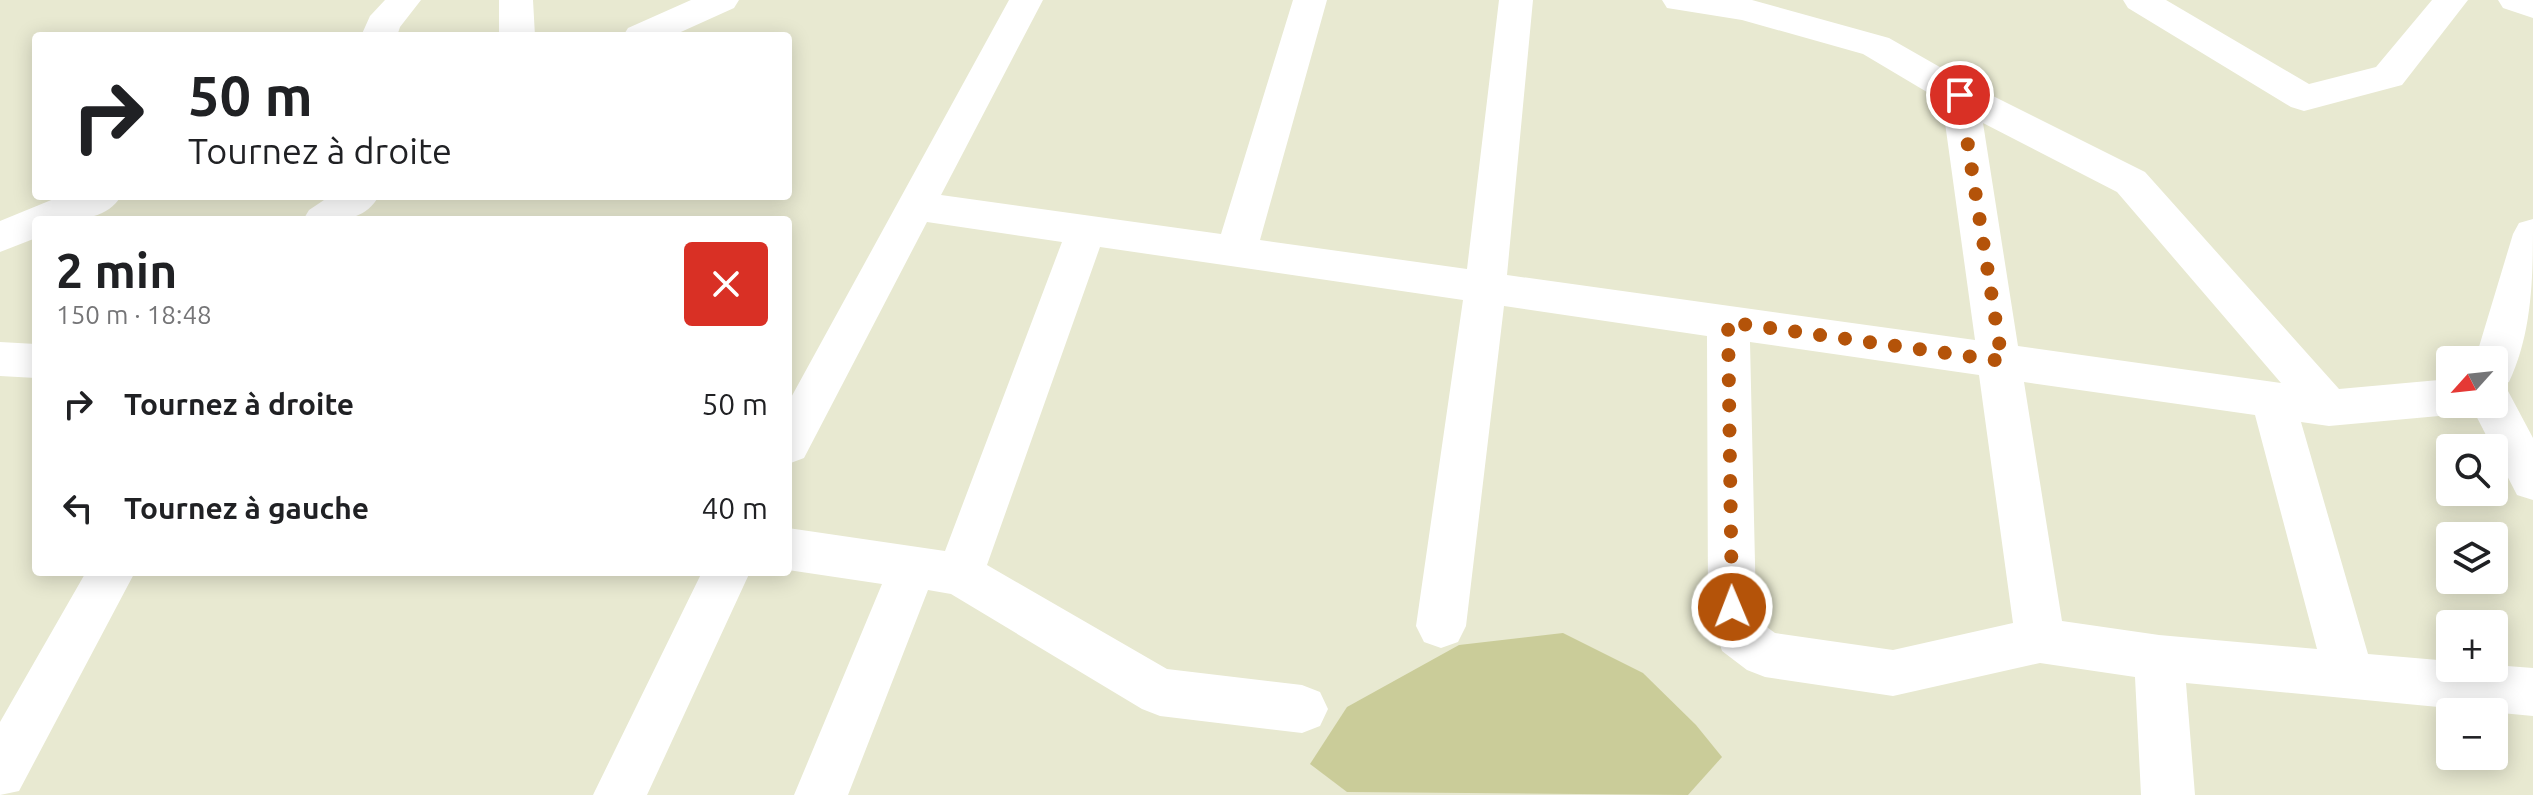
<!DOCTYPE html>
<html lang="fr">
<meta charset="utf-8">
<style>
body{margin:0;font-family:Ubuntu,sans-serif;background:#f6f6f6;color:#202124;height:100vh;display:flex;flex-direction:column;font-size:30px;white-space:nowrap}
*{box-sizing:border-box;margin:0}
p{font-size:26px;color:#757577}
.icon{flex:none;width:44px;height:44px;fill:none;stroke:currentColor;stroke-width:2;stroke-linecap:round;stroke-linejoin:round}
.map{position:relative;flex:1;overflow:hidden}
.side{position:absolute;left:32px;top:216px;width:760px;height:360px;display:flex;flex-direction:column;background:#fff;border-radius:8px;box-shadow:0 4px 20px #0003}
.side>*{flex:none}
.hud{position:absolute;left:32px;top:32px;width:760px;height:168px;border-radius:8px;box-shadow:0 4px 20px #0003;background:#fff;color:#202124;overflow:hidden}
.needle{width:52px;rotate:243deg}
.fabs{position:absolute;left:2436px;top:346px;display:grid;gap:16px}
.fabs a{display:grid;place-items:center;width:72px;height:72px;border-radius:8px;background:#fff;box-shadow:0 4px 20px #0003;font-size:40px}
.pin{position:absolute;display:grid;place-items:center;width:68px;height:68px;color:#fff;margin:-34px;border:4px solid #fff;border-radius:50%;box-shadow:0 2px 8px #0007}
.me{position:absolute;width:88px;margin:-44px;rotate:359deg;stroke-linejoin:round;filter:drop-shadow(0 0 6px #0008)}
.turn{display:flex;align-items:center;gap:28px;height:168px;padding:0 24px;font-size:36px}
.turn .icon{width:104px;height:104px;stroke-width:2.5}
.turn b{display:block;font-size:56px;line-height:68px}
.round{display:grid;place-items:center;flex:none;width:84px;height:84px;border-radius:8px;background:#f6f6f6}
.head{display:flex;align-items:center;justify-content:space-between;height:136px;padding:0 24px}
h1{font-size:48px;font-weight:700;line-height:60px}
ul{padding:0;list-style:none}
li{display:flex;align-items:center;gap:24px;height:104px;padding:0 24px}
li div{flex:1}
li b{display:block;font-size:30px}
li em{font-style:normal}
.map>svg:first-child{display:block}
.green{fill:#cacc99}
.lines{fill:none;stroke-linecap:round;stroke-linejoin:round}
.street{fill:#fff;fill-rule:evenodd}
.route{stroke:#b45309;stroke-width:14;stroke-dasharray:0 25.2}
</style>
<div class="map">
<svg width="2533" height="795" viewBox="0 0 2533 795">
<rect width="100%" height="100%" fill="#e8e9d1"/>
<!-- green -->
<path class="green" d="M1563,633L1643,673L1696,725L1722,757L1688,795L1347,792L1310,764L1347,707L1459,645Z"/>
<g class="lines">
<!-- street -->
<path class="street" d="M385,0H421L400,27L397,36H361L370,16Z
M499,0H533L535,36H499Z
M691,0H739L734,8L672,36H623L628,28Z
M1009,0H1043L941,195L1221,234L1293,0H1327L1260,240L1467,269L1499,0H1533L1507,275L1975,340L1942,101L1863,54L1742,20L1667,8L1662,0H1752L1889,38L1973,86L2145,172L2339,389L2450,379V404H2468L2466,410L2450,415L2329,426L2301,422L2368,654L2450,661V668H2494V665L2533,668V716L2186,683L2195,795H2141L2135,677L2040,663L1893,696L1765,677L1747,670L1722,651L1708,607L1707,336L1504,306L1466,626L1458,642L1441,648L1424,642L1416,626L1463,300L1100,247L987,565L1167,669L1302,685L1320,692L1328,709L1320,726L1302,733L1160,716L1142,709L951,594L928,590L848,795H794L882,584L788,570V528L945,551L1062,242L927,222L804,458L788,464V403ZM1983,123L2117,192L2281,383L2018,346ZM1750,342L1979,375L2013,623L1893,650L1775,633L1760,622L1756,607ZM2024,382L2255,415L2317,649L2159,635L2062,621Z
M2123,0H2166L2309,84L2376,67L2432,0H2468L2402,85L2304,111L2291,107L2128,8Z
M2498,0H2533V18L2503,8Z
M61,196H121C105,224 64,220 36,220V238L0,252V221Z
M330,196H379C362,225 333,220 303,220L309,210Z
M2533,219C2533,275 2533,331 2509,382L2495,387L2508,391L2533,438V500L2517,495L2470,404H2494V360H2475L2513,234L2519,223Z
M0,342L36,344V378L0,376Z
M86,572H135L19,791L0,795V722Z
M702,572H750L647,795H593Z"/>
</g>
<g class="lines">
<!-- route -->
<path class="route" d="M1732,607L1728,322L2002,361L1960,95"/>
</g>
</svg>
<div class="fabs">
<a><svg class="needle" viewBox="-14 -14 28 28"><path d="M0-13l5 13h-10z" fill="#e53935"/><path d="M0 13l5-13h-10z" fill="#757577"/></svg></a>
<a><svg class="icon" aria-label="search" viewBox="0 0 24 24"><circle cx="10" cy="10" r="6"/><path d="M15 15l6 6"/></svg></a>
<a><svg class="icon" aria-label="layers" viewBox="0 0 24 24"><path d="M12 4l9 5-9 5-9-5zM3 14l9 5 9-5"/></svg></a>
<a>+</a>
<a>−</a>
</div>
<div class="pin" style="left:1960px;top:95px;background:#d93025"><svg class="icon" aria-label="arrive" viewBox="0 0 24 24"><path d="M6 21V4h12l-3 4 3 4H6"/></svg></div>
<svg class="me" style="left:1732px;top:607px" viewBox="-20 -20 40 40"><circle r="17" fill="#b45309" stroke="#fff" stroke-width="3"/><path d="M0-11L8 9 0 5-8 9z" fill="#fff"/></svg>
<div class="hud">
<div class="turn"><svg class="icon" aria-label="right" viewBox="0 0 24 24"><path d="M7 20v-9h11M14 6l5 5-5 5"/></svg><div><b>50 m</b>Tournez à droite</div></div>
</div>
<section class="side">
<div class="head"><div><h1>2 min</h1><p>150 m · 18:48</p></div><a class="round" style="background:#d93025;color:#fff"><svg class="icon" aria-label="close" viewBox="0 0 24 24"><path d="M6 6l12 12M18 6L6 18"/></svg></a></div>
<ul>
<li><svg class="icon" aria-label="right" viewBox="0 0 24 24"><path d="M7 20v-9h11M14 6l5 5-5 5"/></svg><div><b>Tournez à droite</b></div><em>50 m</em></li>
<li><svg class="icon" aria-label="left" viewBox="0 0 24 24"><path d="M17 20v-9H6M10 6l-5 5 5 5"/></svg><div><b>Tournez à gauche</b></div><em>40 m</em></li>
</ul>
</section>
</div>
